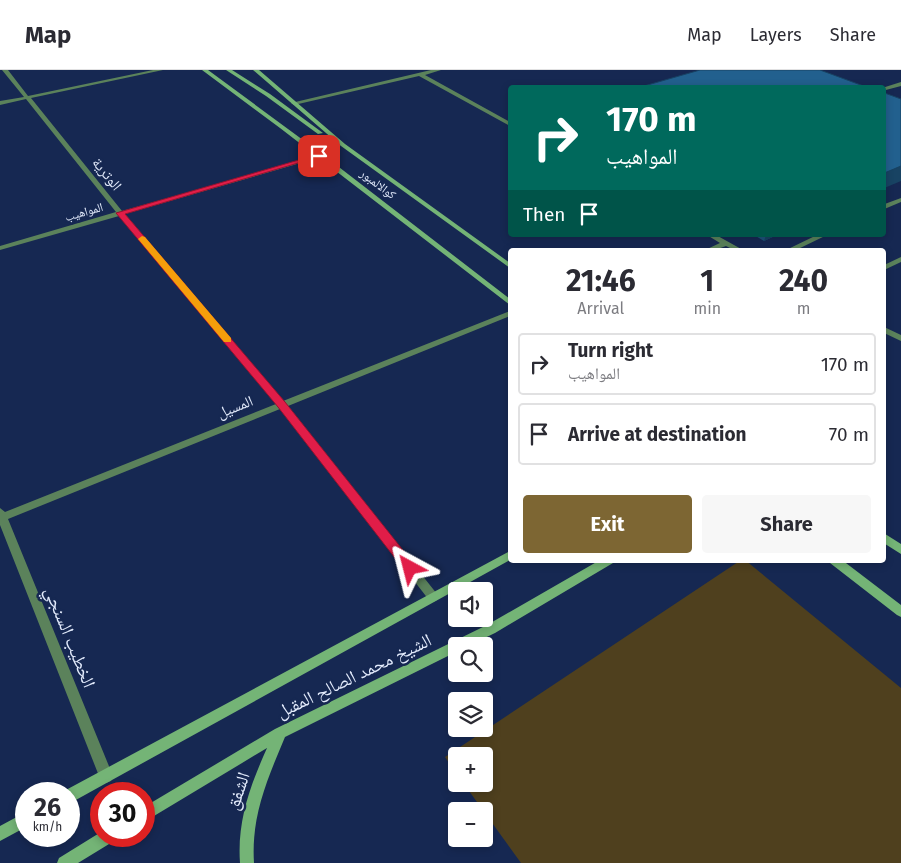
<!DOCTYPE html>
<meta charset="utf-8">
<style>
body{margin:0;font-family:"Fira Sans","Noto Naskh Arabic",sans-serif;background:#f7f7f7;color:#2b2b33;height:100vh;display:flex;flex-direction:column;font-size:19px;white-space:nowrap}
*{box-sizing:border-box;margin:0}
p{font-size:16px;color:#7c7c81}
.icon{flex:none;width:28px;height:28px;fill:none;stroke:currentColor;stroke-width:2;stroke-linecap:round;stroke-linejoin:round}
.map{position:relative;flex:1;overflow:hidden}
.details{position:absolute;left:508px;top:178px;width:378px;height:315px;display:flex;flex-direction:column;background:#fff;border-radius:5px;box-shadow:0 2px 8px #0003}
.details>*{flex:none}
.hud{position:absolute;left:508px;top:15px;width:378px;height:152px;border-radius:5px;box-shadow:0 2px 8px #0003;background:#00695c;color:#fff;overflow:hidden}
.fabs{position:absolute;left:448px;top:512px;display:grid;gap:10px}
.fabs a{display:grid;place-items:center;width:45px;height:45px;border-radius:5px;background:#fff;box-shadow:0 2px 8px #0003;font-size:25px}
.speed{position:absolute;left:15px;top:712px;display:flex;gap:10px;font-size:25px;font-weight:700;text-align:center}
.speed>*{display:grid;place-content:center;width:65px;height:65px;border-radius:50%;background:#fff;box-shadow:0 2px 8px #0003;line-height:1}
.speed small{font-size:12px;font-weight:400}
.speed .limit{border:8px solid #d22;background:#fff;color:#111}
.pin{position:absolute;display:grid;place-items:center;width:42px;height:42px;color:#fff;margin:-21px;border-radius:10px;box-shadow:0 2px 8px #0006}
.me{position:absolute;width:55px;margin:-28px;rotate:322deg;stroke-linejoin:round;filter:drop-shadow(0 0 4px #0008)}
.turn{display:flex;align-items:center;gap:18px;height:105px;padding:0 15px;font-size:22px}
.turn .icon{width:65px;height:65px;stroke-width:2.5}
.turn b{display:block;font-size:35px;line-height:42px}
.then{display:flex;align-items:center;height:48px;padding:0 15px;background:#0003;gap:10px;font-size:19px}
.eta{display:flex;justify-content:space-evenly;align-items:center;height:85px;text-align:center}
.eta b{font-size:30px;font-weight:700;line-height:35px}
.button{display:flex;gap:10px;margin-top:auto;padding:10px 15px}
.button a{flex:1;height:58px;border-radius:5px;background:#7d6633;color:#fff;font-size:20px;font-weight:700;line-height:58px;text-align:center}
.button a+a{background:#f7f7f7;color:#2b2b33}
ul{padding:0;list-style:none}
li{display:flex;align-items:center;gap:15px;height:62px;margin:0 10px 8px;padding:0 5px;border:2px solid #e1e1e2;border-radius:5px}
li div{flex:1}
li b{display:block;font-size:19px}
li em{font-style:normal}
header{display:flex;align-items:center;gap:30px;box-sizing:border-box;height:70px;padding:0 25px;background:#fff;border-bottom:1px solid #e1e1e2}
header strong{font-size:24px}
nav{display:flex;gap:28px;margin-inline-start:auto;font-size:18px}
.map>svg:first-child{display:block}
.green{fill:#4f401e}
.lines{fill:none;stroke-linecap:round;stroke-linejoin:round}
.street{fill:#5b825b;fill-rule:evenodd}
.secondary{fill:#74b476;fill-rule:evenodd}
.wall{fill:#1d537a}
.shaded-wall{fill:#184363}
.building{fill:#22608e;stroke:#184363}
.route{fill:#e11d48;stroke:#92132f}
.slow{fill:#f59e0b}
.labels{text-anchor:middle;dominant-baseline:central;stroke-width:5;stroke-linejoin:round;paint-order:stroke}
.far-street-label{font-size:12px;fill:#e3ebfc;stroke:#162852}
.street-label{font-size:15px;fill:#e3ebfc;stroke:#162852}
.near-street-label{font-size:18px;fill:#e3ebfc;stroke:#162852}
</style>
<header>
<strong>Map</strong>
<nav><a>Map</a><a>Layers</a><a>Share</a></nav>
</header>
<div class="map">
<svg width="901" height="793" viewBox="0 0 901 793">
<rect width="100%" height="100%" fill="#162852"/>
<!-- green -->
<path class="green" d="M741,490H745L901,618V793H521L464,714H484V686H456V703L445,687Z"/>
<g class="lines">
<!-- street -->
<path class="street" d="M2,0H8L28,26L153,0H163L31,28L122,141L321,85V87L125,144L283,331L510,241V246L288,336L437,524L439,527L437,530L433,532L429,530L280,339L8,449L113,706L111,711L106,713L101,711L99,706L0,455V438L5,442L276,334L119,146L0,180V176L116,142L26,29L0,35V31L24,27Z
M431,0H441L425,5L510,52V56L419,6L294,35L291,33Z
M901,12V16L882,21V18Z
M901,128V132L882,140V135Z
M707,165H716L743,180H734L726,176L715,180H705L720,173Z
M817,165H827L796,180H786Z
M901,187V192L882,201V196Z
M882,256L901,265V271L882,262Z"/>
<!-- secondary -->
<path class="secondary" d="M202,0H208L322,84L510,229V235L280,58Z
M226,0H232L270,24L323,63L318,64L266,26Z
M253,0H259L345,74L510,193V198L341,76Z
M882,462L901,474V484L882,472Z
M510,481V490L74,731L69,733V724H63L64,721Z
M600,490H615L613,493L495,563L468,576H456V582L285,667C267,710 251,746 254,793H240C237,751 250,716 267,678L144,752V737L275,659L487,555Z
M828,490H842L901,535V547L897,545L830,493Z
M26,742V757L0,771V756Z
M101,762V766H116L114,771L78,793H57L59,788Z"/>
</g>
<!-- wall -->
<path class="wall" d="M754,165H777L764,171Z"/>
<!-- shaded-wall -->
<path class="shaded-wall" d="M901,96V111L882,119V104Z
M766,165H777L764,171Z"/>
<!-- building -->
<path class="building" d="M700,0H820L869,18H637Z
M882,22L901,29V96L882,104Z"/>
<!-- route -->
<path class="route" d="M316,85L322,86L125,144L285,332L414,494L416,498L414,501H405L278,337L116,143Z"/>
<!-- slow -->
<path class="slow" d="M142,166L145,167L231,268V272H224L139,170L138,169Z"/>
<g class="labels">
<!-- far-street labels -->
<g class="far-street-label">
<text transform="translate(378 114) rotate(37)">كوالالمبور</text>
<text transform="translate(84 142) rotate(-16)">المواهيب</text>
</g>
<!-- street labels -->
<g class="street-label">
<text transform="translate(107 104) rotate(51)">الوترية</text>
<text transform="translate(235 337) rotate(-22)">المسيل</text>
</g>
<!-- near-street labels -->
<g class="near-street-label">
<text transform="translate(70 567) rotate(68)">الخطيب السنجي</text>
<text transform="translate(354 606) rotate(-26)">الشيخ محمد الصالح المقبل</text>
<text transform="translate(238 721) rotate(-71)">الشفق</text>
</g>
</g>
</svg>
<div class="fabs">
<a><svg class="icon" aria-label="sound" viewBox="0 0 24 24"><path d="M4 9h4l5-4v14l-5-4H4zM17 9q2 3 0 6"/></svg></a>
<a><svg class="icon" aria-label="search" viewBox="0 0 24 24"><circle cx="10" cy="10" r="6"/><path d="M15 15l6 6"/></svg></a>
<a><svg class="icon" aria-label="layers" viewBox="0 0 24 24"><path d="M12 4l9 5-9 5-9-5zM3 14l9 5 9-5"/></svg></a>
<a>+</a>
<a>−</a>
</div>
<div class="speed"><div>26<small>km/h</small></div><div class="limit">30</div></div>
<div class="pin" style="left:319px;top:86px;background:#d93025"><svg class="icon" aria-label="arrive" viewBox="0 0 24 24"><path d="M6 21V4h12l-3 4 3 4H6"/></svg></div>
<svg class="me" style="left:410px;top:498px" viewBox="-20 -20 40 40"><path d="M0-17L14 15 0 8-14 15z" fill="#e11d48" stroke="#fff" stroke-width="4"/></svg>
<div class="hud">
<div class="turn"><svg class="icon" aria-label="right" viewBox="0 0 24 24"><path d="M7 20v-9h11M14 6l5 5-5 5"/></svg><div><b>170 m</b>المواهيب</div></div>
<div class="then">Then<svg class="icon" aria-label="arrive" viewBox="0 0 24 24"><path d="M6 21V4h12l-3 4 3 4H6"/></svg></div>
</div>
<section class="details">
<div class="eta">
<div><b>21:46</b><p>Arrival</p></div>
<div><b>1</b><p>min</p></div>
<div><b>240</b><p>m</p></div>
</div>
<ul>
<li><svg class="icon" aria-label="right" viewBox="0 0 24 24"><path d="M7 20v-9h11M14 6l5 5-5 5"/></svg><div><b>Turn right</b><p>المواهيب</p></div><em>170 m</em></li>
<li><svg class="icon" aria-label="arrive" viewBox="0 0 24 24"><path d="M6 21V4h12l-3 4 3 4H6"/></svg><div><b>Arrive at destination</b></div><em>70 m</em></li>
</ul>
<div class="button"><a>Exit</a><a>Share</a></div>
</section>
</div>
